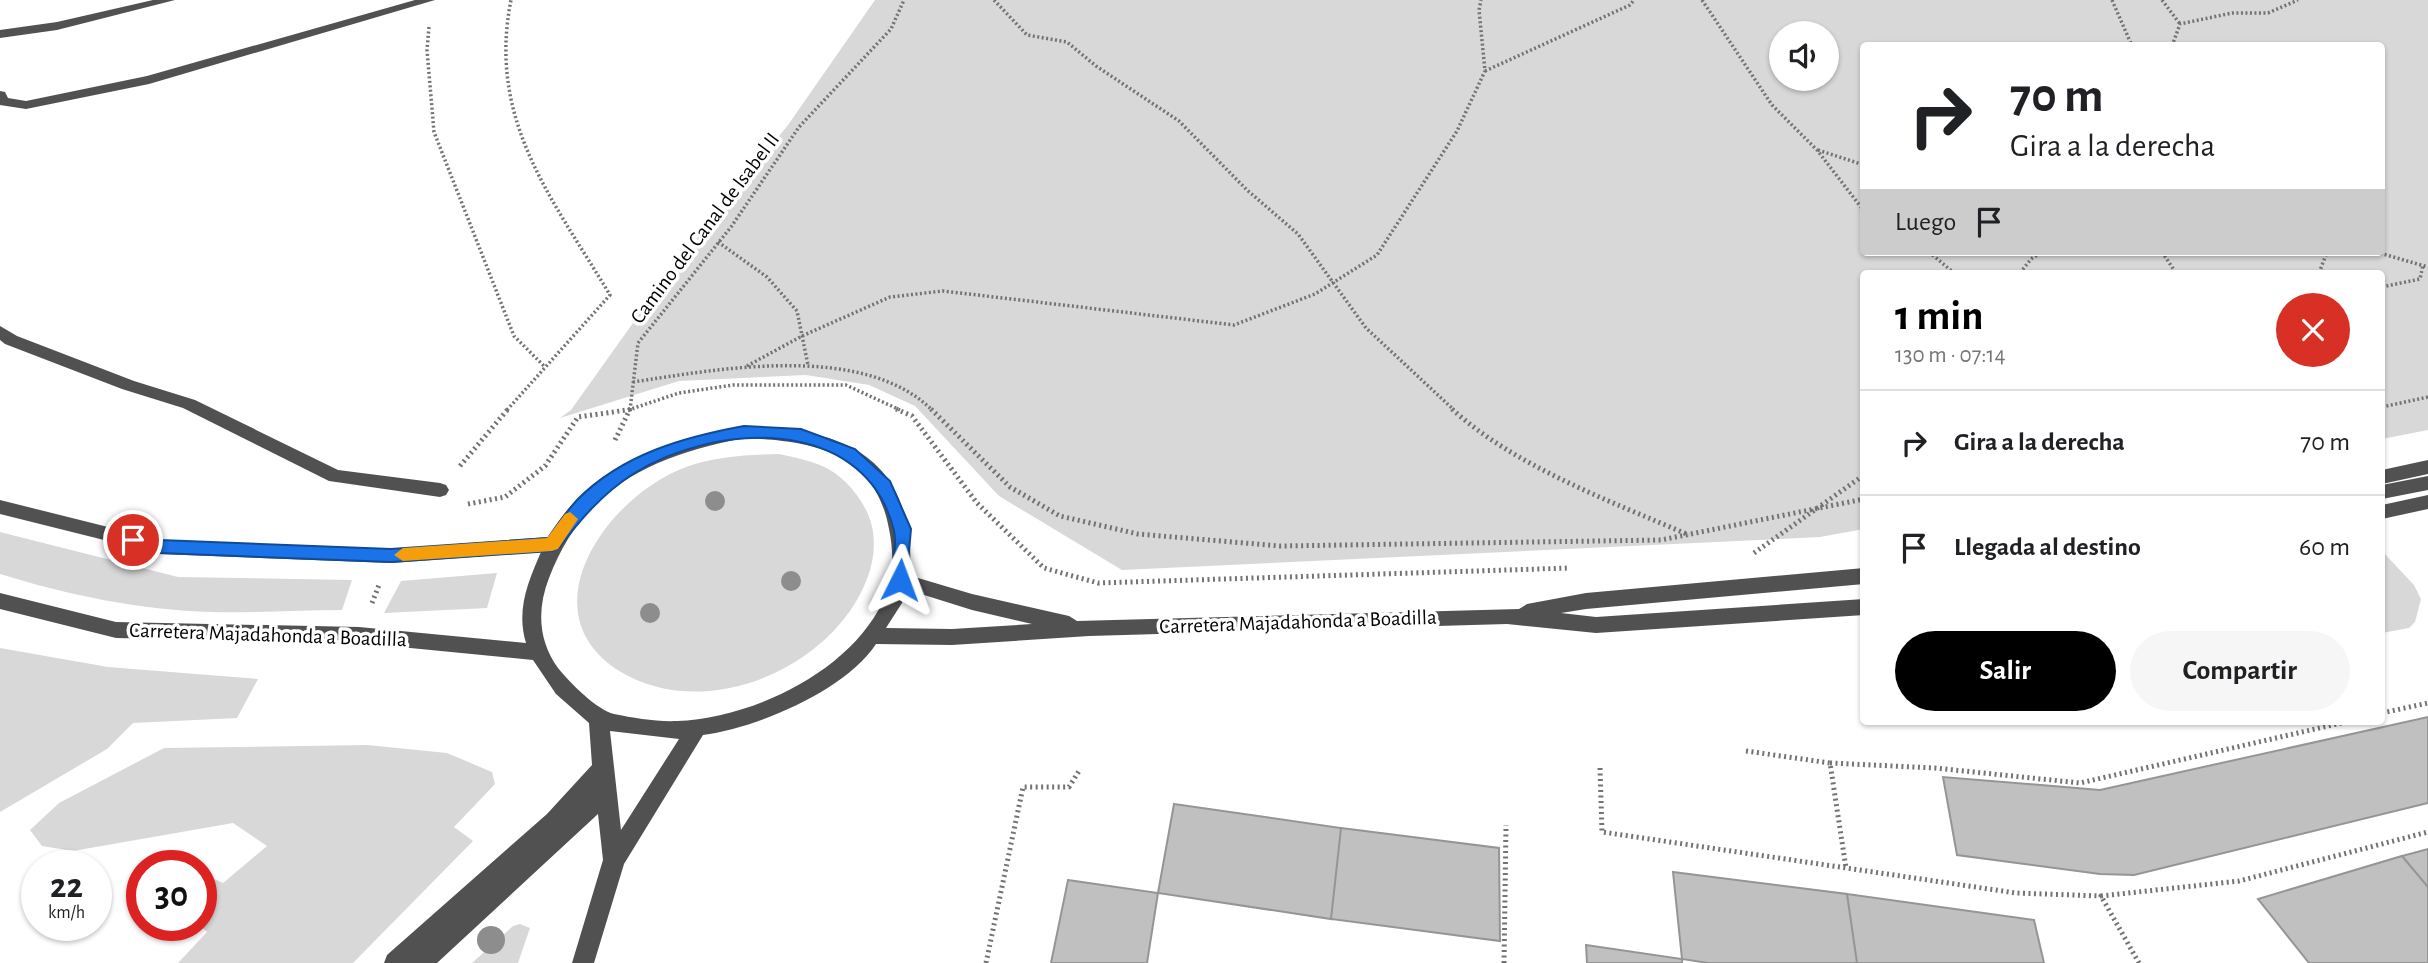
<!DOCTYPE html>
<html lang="es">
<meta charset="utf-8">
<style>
body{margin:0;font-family:"Alegreya Sans",sans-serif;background:#f6f6f6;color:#202124;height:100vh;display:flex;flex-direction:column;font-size:26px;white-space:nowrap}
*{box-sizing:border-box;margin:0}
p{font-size:23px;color:#757577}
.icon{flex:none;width:38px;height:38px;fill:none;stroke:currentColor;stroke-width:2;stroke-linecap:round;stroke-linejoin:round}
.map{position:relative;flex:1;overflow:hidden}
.side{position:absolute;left:1860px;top:270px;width:525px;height:455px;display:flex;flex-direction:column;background:#fff;border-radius:7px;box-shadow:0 2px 5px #0004}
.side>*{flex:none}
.banner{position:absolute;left:1860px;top:42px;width:525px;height:214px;border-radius:7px;box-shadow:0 2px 5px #0004;background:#fff;color:#202124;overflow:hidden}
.fabs{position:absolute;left:1769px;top:21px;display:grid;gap:14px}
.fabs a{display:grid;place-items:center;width:70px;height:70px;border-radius:50%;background:#fff;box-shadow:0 2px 5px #0004;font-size:35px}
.speed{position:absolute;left:21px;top:850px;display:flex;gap:14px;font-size:35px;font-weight:700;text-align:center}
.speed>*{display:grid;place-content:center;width:91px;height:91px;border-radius:50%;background:#fff;box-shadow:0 2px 5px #0004;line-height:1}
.speed small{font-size:18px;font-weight:400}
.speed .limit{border:10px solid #d22;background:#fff;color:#111}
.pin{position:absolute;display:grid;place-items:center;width:60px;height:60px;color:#fff;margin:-30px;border:4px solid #fff;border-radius:50%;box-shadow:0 2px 7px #0007}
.me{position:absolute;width:77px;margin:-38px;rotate:3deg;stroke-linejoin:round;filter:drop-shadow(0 0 5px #0008)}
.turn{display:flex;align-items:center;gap:24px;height:147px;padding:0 35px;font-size:32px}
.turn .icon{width:91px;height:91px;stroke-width:2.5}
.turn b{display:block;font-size:49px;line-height:60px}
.then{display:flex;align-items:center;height:66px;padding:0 35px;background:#0003;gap:14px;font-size:26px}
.round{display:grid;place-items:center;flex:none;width:74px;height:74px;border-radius:37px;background:#f6f6f6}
.head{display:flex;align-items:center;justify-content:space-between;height:119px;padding:0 35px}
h1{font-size:42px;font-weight:700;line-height:52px;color:#000}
.button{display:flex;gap:14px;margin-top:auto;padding:14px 35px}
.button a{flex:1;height:80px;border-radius:42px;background:#000;color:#fff;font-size:28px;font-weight:700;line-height:80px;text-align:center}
.button a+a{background:#f6f6f6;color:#202124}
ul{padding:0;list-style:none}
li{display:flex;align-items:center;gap:21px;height:105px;padding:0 35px;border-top:2px solid #e0e0e0}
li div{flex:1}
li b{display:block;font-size:26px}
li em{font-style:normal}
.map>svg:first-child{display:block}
.green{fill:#d8d8d8;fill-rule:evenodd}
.building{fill:#c0c0c0;stroke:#959595;stroke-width:2}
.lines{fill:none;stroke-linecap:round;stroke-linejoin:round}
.path-far1{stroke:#737373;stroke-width:3.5;stroke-dasharray:2 2.5;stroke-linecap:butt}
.path{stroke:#737373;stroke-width:5;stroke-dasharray:2 3.5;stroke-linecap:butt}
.minor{fill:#515151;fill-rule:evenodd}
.tree{fill:#8d8d8d}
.route{fill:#1a73e8;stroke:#114b97;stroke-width:2}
.slow{fill:#f59e0b}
.labels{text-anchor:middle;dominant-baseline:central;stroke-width:7;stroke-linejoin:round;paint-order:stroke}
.street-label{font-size:21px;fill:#000;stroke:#fff}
</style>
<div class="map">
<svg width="2428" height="963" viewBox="0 0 2428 963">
<rect width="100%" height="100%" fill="#fff"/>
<!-- green -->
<path class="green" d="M875,0H2428V430L2382,439V273H1864V529L1820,537L1122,570L999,496L915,406L869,385L806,375L679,381L560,418L571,410L665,278L788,125ZM1827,33V79H1782V33ZM1864,46H2382V252H1864Z
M779,454C793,457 807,460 820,465C840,473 855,490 865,508C877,530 876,556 867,579C833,668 706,723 621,672C524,613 607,496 686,467C717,456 747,455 779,454Z
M0,532L178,577L352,580L342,610C299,610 255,613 212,612C140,610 68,595 0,574Z
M2382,551L2414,585L2421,599L2415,622L2409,628L2382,633Z
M497,573L487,608L384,613L401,581Z
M0,648L108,667L258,679L237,718L133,723L107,749L0,812Z
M367,745L447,753L492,772L495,784L454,827L473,841L353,963H178L207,932L200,926L201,873L223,883L267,846L233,823L73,851L42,846L30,830L59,803L164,748Z
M520,924L530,928L518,963H472L513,926Z"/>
<!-- building -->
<path class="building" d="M2428,717V803L2134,875L2100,874L1957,855L1943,777L2100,790Z
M1174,804L1341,828L1331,919L1158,893Z
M1341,828L1499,848L1500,941L1331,919Z
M2428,849V887L2402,856Z
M2402,856L2428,887V963H2309L2258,899Z
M1673,872L1847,894L1857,963H1708L1682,959Z
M1068,880L1158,893L1147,963H1051Z
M1847,894L2034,920L2044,963H1857Z
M1586,945L1682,959V963H1587Z"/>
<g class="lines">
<!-- path-far1 -->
<path class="path-far1" d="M994,0L1027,35L1067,42L1096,66L1179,121L1247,190L1298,234L1366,328L1454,410
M1702,0L1772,105L1817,150L1864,211
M2112,0L2132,46
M2162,0L2180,24
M429,27L427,50L434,132L514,336L544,366
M2172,46L2180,24L2232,13H2268L2298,0
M1485,71L1630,5L1634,0
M1818,150L1864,165
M718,242L767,277L797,311L808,365
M1929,252L1954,273
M2162,252L2176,273
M2376,252L2428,267
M2020,273L2031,259L2042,252
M2319,273L2327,252
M2382,287L2420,279L2423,265
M747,366L802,336L890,297L943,291L1234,325L1315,294L1377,255L1457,131L1485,71L1479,10L1481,0
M633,382C719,369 863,342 932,410
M2382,407L2428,397
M507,410L610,295C552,198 487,120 511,0
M628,410L679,393L733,385H846L900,410
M630,410L638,343L731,227L799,127L891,29L904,0"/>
<!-- path -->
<path class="path" d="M896,409L912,416L977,503L1044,568L1098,583L1570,568
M931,409L1010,487L1060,516L1138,534L1280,546L1661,540L1864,499
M1452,409C1514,466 1612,502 1689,535
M615,440L630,409
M460,466L508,409
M468,504L505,497L545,466L578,417L634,409
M1754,553L1864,475
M372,603L379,585
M2382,713L2428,703
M1746,751L1830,763L1846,868
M1830,763L1935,768L2080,783L2350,721
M1600,768L1602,832L2016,893L2101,896
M986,963L1023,787H1069L1079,771
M1504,963L1506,825
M2139,963L2101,896L2239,881L2428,832"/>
<!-- minor -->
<path class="minor" d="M153,0H175L57,30L0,38V30L57,22Z
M415,0H435L149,84L26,109L0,105V91L5,92L8,98L26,101L147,76Z
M0,326L17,336L134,381L195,400L338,470L440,483L446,485L449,490L446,495L440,497L329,481L183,408L122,389L5,344L0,340Z
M744,426C813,428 890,441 906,522C909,541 913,556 908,575L972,594L1069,616L1077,621L1519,609L1527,604L1586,593L1864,568V584L1586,609L1561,613L1596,617L1864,599V615L1596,633L1507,624L1089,636L952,645L876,644C845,691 756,728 703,735L624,864L594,963H572L603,860L598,814L437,963H384L387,955L547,814L592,765L589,723L556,694L533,660L359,643L116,638L0,609V593L116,622L359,627L526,643C516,610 528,582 541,552L391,563L160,554L0,514V500L160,540L391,549L549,537C588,465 669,440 744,426ZM744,438C812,441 875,451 889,529C894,553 894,578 883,601C850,672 752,718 677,721C657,722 634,718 614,714C597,710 569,682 558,668C538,640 537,609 549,578C584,486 653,456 744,438ZM905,589L972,610L1032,624L952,629L886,628L902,603ZM610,731L679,739L621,830Z
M2428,460V474L2382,484V470Z
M2428,476V490L2382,499V485Z
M2428,495V509L2382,519V505Z"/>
</g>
<!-- trees -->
<g class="tree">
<circle cx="715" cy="501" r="10"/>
<circle cx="791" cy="581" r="10"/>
<circle cx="650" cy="613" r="10"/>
<circle cx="491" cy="940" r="14"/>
</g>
<!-- route -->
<path class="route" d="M744,426L801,429L855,449L890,481L911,529L906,585L900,587L892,580C892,564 898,542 893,527C862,414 713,423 633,474C602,494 580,520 558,549L552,551L391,562L160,553L128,545L125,540L133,533L160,540L391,549L548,538C557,525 567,511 578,499C623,454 684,437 744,426Z"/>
<!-- slow -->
<path class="slow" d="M570,512L578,519L558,549L552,551L403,561L394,555L403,548L547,538L565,514Z"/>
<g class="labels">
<!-- street labels -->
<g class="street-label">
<text transform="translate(705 228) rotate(-53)">Camino del Canal de Isabel II</text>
<text transform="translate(1298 622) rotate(-2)">Carretera Majadahonda a Boadilla</text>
<text transform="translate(268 635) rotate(2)">Carretera Majadahonda a Boadilla</text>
</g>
</g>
</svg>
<div class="fabs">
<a><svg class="icon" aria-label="sound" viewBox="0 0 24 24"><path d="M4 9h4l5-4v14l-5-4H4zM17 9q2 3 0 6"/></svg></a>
</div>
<div class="speed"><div>22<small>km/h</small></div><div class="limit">30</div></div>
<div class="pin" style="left:133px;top:540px;background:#d93025"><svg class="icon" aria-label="arrive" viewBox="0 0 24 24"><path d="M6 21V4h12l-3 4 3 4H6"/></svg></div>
<svg class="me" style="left:900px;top:580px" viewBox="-20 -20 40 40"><path d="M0-17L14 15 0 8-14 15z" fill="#1a73e8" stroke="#fff" stroke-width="4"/></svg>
<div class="banner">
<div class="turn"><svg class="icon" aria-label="right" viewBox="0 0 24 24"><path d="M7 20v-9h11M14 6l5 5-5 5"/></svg><div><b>70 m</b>Gira a la derecha</div></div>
<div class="then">Luego<svg class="icon" aria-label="arrive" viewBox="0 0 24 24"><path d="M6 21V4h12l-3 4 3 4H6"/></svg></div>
</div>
<section class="side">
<div class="head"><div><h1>1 min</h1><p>130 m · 07:14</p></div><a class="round" style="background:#d93025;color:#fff"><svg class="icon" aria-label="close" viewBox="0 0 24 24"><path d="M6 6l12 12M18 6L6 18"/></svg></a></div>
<ul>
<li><svg class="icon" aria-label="right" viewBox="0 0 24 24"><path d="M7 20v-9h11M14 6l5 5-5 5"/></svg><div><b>Gira a la derecha</b></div><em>70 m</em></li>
<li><svg class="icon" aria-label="arrive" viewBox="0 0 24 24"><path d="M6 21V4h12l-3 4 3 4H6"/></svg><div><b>Llegada al destino</b></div><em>60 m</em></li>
</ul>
<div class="button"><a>Salir</a><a>Compartir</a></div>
</section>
</div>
